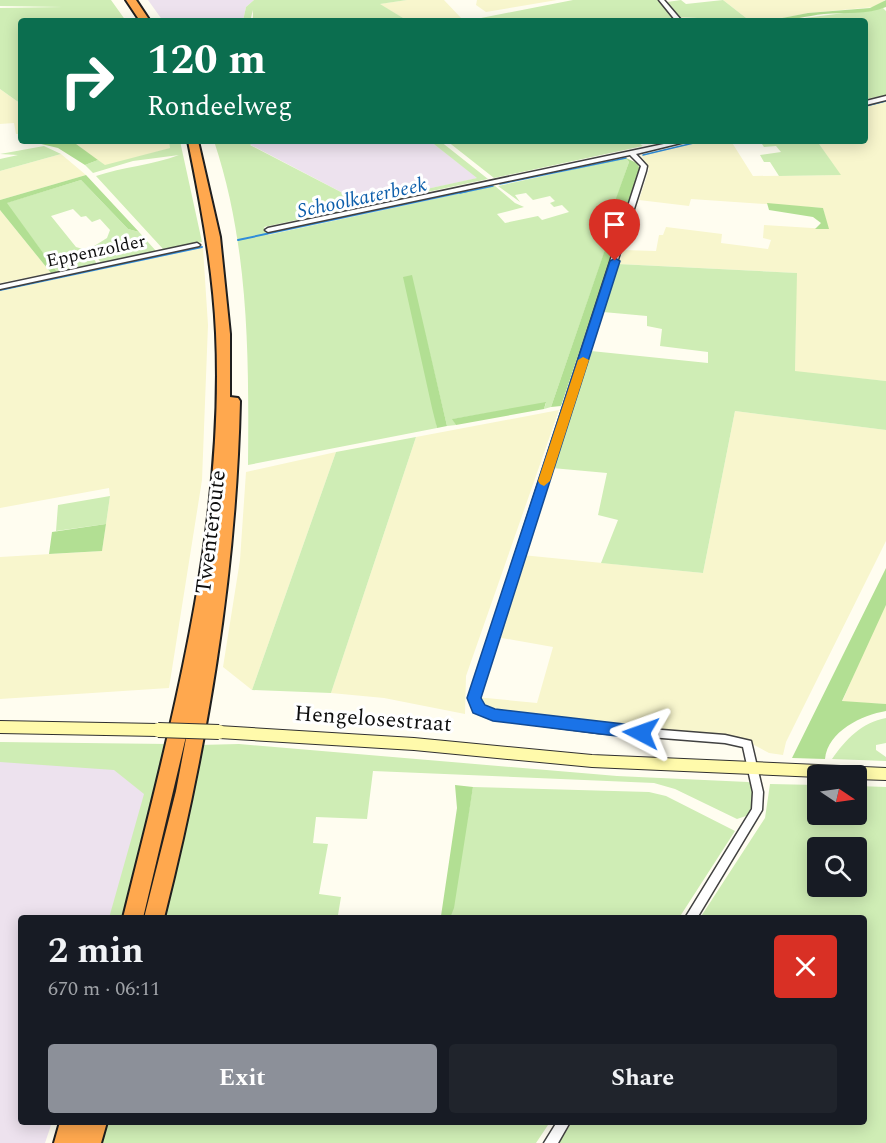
<!DOCTYPE html>
<meta charset="utf-8">
<style>
body{margin:0;font-family:Spectral,serif;background:#20242c;color:#f1f3f6;height:100vh;display:flex;flex-direction:column;font-size:22px;white-space:nowrap}
*{box-sizing:border-box;margin:0}
p{font-size:20px;color:#9ea1a6}
.icon{flex:none;width:33px;height:33px;fill:none;stroke:currentColor;stroke-width:2;stroke-linecap:round;stroke-linejoin:round}
.map{position:relative;flex:1;overflow:hidden}
.drawer{position:absolute;left:18px;top:915px;width:849px;height:210px;display:flex;flex-direction:column;background:#171b24;border-radius:6px;box-shadow:0 3px 15px #0003}
.drawer>*{flex:none}
.guide{position:absolute;left:18px;top:18px;width:850px;height:126px;border-radius:6px;box-shadow:0 3px 15px #0003;background:#0b6e4f;color:#fff;overflow:hidden}
.needle{width:39px;rotate:103deg}
.tools{position:absolute;left:807px;top:765px;display:grid;gap:12px}
.tools a{display:grid;place-items:center;width:60px;height:60px;border-radius:6px;background:#171b24;box-shadow:0 3px 15px #0003;font-size:30px}
.pin{position:absolute;display:grid;place-items:center;width:51px;height:51px;color:#fff;margin:-62px -26px;border-radius:50% 50% 50% 0;rotate:-45deg;box-shadow:0 0 6px #0007}
.pin .icon{rotate:45deg}
.me{position:absolute;width:66px;margin:-33px;rotate:274deg;stroke-linejoin:round;filter:drop-shadow(0 0 4px #0008)}
.turn{display:flex;align-items:center;gap:21px;height:126px;padding:0 30px;font-size:27px}
.turn .icon{width:78px;height:78px;stroke-width:2.5}
.turn b{display:block;font-size:42px;line-height:51px}
.round{display:grid;place-items:center;flex:none;width:63px;height:63px;border-radius:6px;background:#20242c}
.overview{display:flex;align-items:center;justify-content:space-between;height:102px;padding:0 30px}
h1{font-size:36px;font-weight:700;line-height:45px}
.button{display:flex;gap:12px;margin-top:auto;padding:12px 30px}
.button a{flex:1;height:69px;border-radius:6px;background:#8c9099;color:#fff;font-size:24px;font-weight:700;line-height:69px;text-align:center}
.button a+a{background:#20242c;color:#f1f3f6}
.map>svg:first-child{display:block}
.industrial{fill:#ede2ee}
.farmland{fill:#f8f6cd}
.green{fill:#cfedb5;fill-rule:evenodd}
.forest{fill:#b2df93}
.lines{fill:none;stroke-linecap:round;stroke-linejoin:round}
.stream-far1{stroke:#308dd9;stroke-width:1.5}
.stream{stroke:#308dd9;stroke-width:2}
.street-casing{stroke:#414141;stroke-width:3}
.secondary-casing{stroke:#303030;stroke-width:2}
.highway-casing{stroke:#1f1f1f;stroke-width:4}
.street{fill:#fff;fill-rule:evenodd}
.secondary{fill:#fffaab;fill-rule:evenodd}
.highway{fill:#ffa84e;fill-rule:evenodd}
.secondary-bridge-casing{stroke:#303030;stroke-width:16;stroke-linecap:butt}
.secondary-bridge{stroke:#fffaab;stroke-width:14}
.route{fill:#1a73e8;stroke:#114b97;stroke-width:1.5}
.slow{fill:#f59e0b}
.labels{text-anchor:middle;dominant-baseline:central;stroke-width:6;stroke-linejoin:round;paint-order:stroke}
.far-street-label{font-size:18px;fill:#0e0e0e;stroke:#fff}
.far-water-label{font-size:20px;font-style:italic;fill:#0c5eab;stroke:#fff}
.street-label{font-size:22px;fill:#0e0e0e;stroke:#fff}
</style>
<div class="map">
<svg width="886" height="1143" viewBox="0 0 886 1143">
<rect width="100%" height="100%" fill="#fffdf0"/>
<!-- industrial -->
<path class="industrial" d="M148,0H254L246,7L243,21H163Z
M254,141H430L478,178L362,203L249,144Z
M0,754L119,757L155,781L114,918H21V1122H52L45,1143H0Z"/>
<!-- farmland -->
<path class="farmland" d="M407,0H444L462,19L408,21L379,4Z
M477,0H557L486,12L476,5Z
M723,0H885L875,7L808,13L768,21H684L680,17L750,21Z
M0,89L21,104V134H16L14,123L0,124Z
M886,101V381L795,372L796,273L619,264L623,250L656,251L659,235H663L666,227L722,234L721,243L768,249L771,240L763,238L764,225L828,229L823,208L691,199L689,206L639,200L649,169L641,155L702,141H731L753,176L840,175L817,141H866V106Z
M72,141H169L171,148L105,166Z
M61,154L86,175L0,200V171Z
M0,210L51,273L0,283Z
M203,248L208,325L202,480L169,688L0,699V557L102,551L110,496L109,488L0,508V291Z
M559,410L466,676L465,714L384,698L331,693L416,437Z
M735,411L886,430V541L786,742L783,755L769,753L741,738L571,724L487,710L481,704L476,697L537,703L553,647L496,637L522,555L703,573Z
M336,452L252,690L223,667L240,560L246,472Z
M886,605V704L842,702L873,630Z"/>
<!-- green -->
<path class="green" d="M0,0H111L126,21H21V104L0,89V8L63,7L0,6Z
M254,0H407L380,4L408,21H253V10L250,21H243L246,7Z
M573,0H659L677,21H466Z
M681,0L686,4L723,0L750,21L680,17L667,2Z
M883,8L886,11V95L866,99V21L797,19Z
M169,141H180L202,242L163,249L96,176C123,167 152,165 179,155L133,161L93,173L85,165L98,160L105,165L170,148Z
M214,141H254L250,145L362,203L477,178L430,141H440L488,179L264,227L268,235L495,186L515,203L524,207L497,214L505,223L538,216L542,220L569,212L562,205L554,207L550,203L555,201L550,196L533,200L526,193L515,195L520,202L498,186L626,158L629,162L605,232L620,230L619,234L610,236L551,407L544,409L546,403L453,419L456,425L447,426L411,275L437,428L248,465C249,356 249,246 214,141Z
M447,141H636L643,146L494,178Z
M760,141H817L841,175L779,176L770,162H764L760,155L781,152L776,146L764,147Z
M44,146L61,154L0,171V159L18,155L0,154Z
M81,180L128,229L139,232L156,251L101,263L91,248L107,238L110,230L100,219L92,222L86,216L81,217L73,209L51,216L76,247L89,251L97,264L57,272L6,203Z
M618,264L797,273L795,371L886,381V430L735,411L703,573L601,563L618,520L598,515L607,473L552,468L591,351L708,363V352L660,346L662,329L647,326V316L603,312Z
M416,437L331,693L252,690L336,452Z
M110,496L106,524L56,531L58,505Z
M886,718V743L876,745V750L886,757V761L832,759C845,740 862,722 886,718Z
M0,742L169,744L128,918H109L144,794L114,770L0,762Z
M239,744L617,776L748,782L751,783L755,802L749,815L737,819L675,789L654,783L373,771L367,819L316,817L313,843L328,844L319,894L341,897L338,915L356,918H163L199,745Z
M770,784L817,785L818,814H856L857,786L886,787V1143H559L572,1122H864V918H700L765,818ZM818,848H856V886H818Z
M473,787L649,792L666,796L735,831L679,918H450Z
M105,1122H550L536,1143H98Z"/>
<!-- forest -->
<path class="forest" d="M886,0V7C867,15 845,12 824,14C805,16 787,22 767,21L808,13L870,8Z
M41,141H72L98,160L85,165L58,148L37,143Z
M626,158L637,163L640,169L620,229L604,232L629,162Z
M86,175L139,232L128,229L81,180L7,203L57,272L51,273L0,210V200Z
M767,203L823,208L829,229H815L821,223L813,217L769,210Z
M619,234L561,406L551,407L610,235Z
M412,275L447,426L437,428L432,408L403,277Z
M546,402L544,409L456,425L452,419Z
M106,524L102,551L49,554L52,532Z
M886,568V605L842,701L886,704V711C862,715 828,731 825,759L792,758Z
M455,785L473,787L454,908L450,918L441,916L457,808Z"/>
<g class="lines">
<!-- stream-far1 -->
<path class="stream-far1" d="M866,106L886,101
M643,155L702,141
M500,184L626,158
M460,193L493,186"/>
<!-- stream -->
<path class="stream" d="M238,240L467,191
M0,290L202,247"/>
<!-- street casing -->
<g class="street-casing">
<path id="street" d="M659,0H664L682,21H676Z
M886,96V100L866,105V101Z
M678,141H689L636,154L647,166L646,171L479,698L483,706L494,711L599,725L725,735L751,741L763,792L762,810L697,918H685L752,809L753,792L743,747L725,743L599,733L493,719L475,712L469,698L641,166L630,155L268,232L265,230L268,228Z
M197,243L200,245L199,246L0,289V285Z
M557,1122H570L558,1143H544Z"/>
</g>
<!-- secondary casing -->
<g class="secondary-casing">
<path id="secondary" d="M0,721L158,724L163,726L166,730L163,734L158,736L0,733Z
M219,726L414,738L592,755L886,768V780L856,779V776H818V777L592,767L414,750L219,738L214,736L211,732L214,728Z"/>
</g>
<!-- highway casing -->
<g class="highway-casing">
<path id="highway" d="M126,0H136L150,21H140Z
M188,141H198L220,237L230,334V397L238,398L240,401C236,577 207,747 164,918H144L176,791L204,644L188,728L143,918H123C170,728 225,531 216,333C213,268 201,205 188,141Z
M60,1122H107L101,1143H54Z"/>
</g>
<!-- street -->
<use href="#street" class="street"/>
<!-- secondary -->
<use href="#secondary" class="secondary"/>
<!-- highway -->
<use href="#highway" class="highway"/>
<!-- secondary-bridge casing -->
<g class="secondary-bridge-casing">
<path id="secondary-bridge" d="M158,730L219,732"/>
</g>
<!-- secondary-bridge -->
<use href="#secondary-bridge" class="secondary-bridge"/>
</g>
<!-- route -->
<path class="route" d="M615,258L620,261L481,698L485,705L495,709L641,726L648,733L641,739L493,721L473,713L467,698L610,261Z"/>
<!-- slow -->
<path class="slow" d="M583,357L589,360L550,481L544,486L540,484L538,481L578,360Z"/>
<g class="labels">
<!-- far-street labels -->
<g class="far-street-label">
<text transform="translate(96 251) rotate(-12)">Eppenzolder</text>
</g>
<!-- far-water labels -->
<g class="far-water-label">
<text transform="translate(362 198) rotate(-12)">Schoolkaterbeek</text>
</g>
<!-- street labels -->
<g class="street-label">
<text transform="translate(211 532) rotate(-83)">Twenteroute</text>
<text transform="translate(373 719) rotate(4)">Hengelosestraat</text>
</g>
</g>
</svg>
<div class="tools">
<a><svg class="needle" viewBox="-14 -14 28 28"><path d="M0-13l5 13h-10z" fill="#e53935"/><path d="M0 13l5-13h-10z" fill="#9ea1a6"/></svg></a>
<a><svg class="icon" aria-label="search" viewBox="0 0 24 24"><circle cx="10" cy="10" r="6"/><path d="M15 15l6 6"/></svg></a>
</div>
<div class="pin" style="left:615px;top:261px;background:#d93025"><svg class="icon" aria-label="arrive" viewBox="0 0 24 24"><path d="M6 21V4h12l-3 4 3 4H6"/></svg></div>
<svg class="me" style="left:641px;top:733px" viewBox="-20 -20 40 40"><path d="M0-17L14 15 0 8-14 15z" fill="#1a73e8" stroke="#fff" stroke-width="4"/></svg>
<div class="guide">
<div class="turn"><svg class="icon" aria-label="right" viewBox="0 0 24 24"><path d="M7 20v-9h11M14 6l5 5-5 5"/></svg><div><b>120 m</b>Rondeelweg</div></div>
</div>
<section class="drawer">
<div class="overview"><div><h1>2 min</h1><p>670 m · 06:11</p></div><a class="round" style="background:#d93025;color:#fff"><svg class="icon" aria-label="close" viewBox="0 0 24 24"><path d="M6 6l12 12M18 6L6 18"/></svg></a></div>
<div class="button"><a>Exit</a><a>Share</a></div>
</section>
</div>
